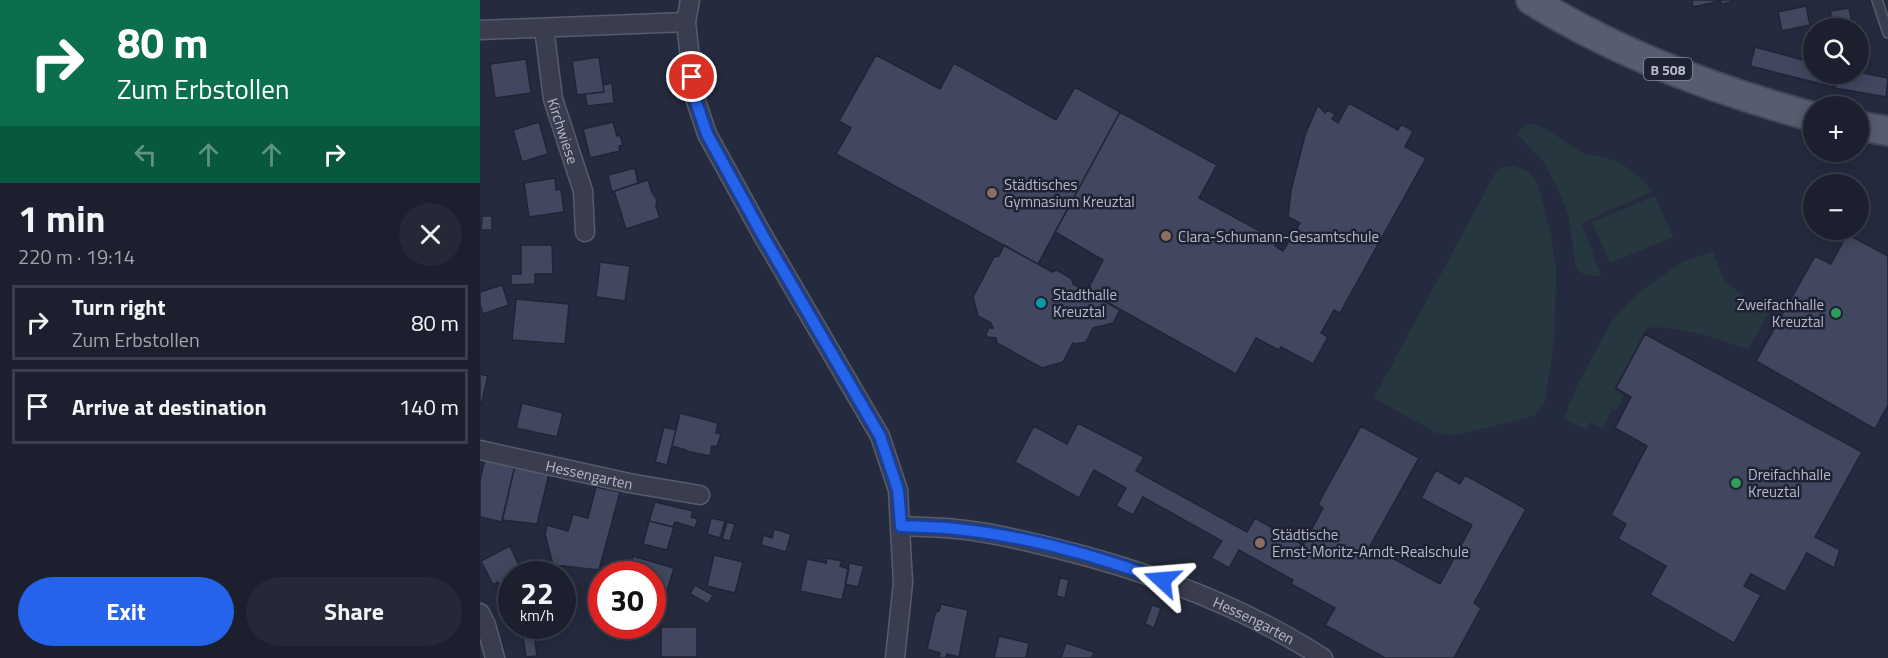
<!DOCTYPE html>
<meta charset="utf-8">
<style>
body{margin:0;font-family:"Titillium Web",sans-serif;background:#252836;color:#f1f3f6;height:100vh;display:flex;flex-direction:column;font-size:22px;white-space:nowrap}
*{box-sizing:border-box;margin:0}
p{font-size:20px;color:#a0a3aa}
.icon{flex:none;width:33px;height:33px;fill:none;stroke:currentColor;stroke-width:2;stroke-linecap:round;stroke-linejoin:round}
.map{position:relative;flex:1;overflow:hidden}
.details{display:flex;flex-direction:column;background:#1c202e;width:480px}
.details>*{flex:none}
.banner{background:#0b6e4f;color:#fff;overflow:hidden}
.buttons{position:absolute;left:1323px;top:18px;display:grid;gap:12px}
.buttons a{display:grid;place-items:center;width:66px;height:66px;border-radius:50%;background:#1c202e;box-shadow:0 3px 15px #0003,0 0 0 2px #3a3e4a;font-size:30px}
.speed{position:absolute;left:18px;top:561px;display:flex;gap:12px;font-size:30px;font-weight:700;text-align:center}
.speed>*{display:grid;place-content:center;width:78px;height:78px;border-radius:50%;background:#1c202e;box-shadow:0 3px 15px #0003,0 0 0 2px #3a3e4a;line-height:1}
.speed small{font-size:15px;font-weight:400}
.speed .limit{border:9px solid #d22;background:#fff;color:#111}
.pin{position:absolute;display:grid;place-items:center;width:51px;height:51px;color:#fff;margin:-26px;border:3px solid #fff;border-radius:50%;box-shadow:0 2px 6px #0007}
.me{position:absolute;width:66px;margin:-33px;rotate:289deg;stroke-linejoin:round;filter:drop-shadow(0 0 4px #0008)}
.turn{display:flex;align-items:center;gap:21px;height:126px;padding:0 18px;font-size:27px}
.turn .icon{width:78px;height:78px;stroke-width:2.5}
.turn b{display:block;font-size:42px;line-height:51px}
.lanes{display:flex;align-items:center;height:57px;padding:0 18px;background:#0003;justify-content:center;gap:30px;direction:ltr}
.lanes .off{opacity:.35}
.round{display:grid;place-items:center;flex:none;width:63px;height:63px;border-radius:32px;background:#252836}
.head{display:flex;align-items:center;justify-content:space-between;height:102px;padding:0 18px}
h1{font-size:36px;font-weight:700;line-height:45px}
.action{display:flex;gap:12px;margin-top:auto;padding:12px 18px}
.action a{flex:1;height:69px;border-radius:36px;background:#2563eb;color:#fff;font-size:24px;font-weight:700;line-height:69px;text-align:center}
.action a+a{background:#252836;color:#f1f3f6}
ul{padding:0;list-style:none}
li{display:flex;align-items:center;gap:18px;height:75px;margin:0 12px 9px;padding:0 6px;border:3px solid #3a3e4a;border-radius:0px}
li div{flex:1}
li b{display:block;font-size:22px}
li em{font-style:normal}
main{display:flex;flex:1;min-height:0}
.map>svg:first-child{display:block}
.green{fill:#27373f}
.building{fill:#41475e;stroke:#202435;stroke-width:1.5}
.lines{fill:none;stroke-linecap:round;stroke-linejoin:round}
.service-casing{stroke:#575b6c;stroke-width:12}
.minor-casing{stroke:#575b6c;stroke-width:21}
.primary-casing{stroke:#424657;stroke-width:32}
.service{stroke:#393d4e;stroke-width:9}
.minor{stroke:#393d4e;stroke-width:18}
.primary{stroke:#575c6e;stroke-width:28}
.route-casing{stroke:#184099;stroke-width:15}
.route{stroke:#2563eb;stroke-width:10}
.education-dot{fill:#8d6e63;stroke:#1e2233;stroke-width:2}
.culture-dot{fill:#0f9aa8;stroke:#1e2233;stroke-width:2}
.leisure-dot{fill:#2e9e5b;stroke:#1e2233;stroke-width:2}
.labels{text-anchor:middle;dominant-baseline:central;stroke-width:5;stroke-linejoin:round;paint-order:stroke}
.shield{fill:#1e2233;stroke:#888c9c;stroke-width:1.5}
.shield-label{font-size:14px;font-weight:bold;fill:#b5b9c9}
.street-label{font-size:15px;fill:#b5b9c9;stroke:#1e2233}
.poi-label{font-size:15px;fill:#b5b9c9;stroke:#1e2233;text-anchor:start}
</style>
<main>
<section class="details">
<div class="banner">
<div class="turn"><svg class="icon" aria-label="right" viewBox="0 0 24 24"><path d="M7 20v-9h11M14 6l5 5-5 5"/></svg><div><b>80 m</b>Zum Erbstollen</div></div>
<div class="lanes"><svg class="icon off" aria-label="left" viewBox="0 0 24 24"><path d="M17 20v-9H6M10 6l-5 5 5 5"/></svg><svg class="icon off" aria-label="ahead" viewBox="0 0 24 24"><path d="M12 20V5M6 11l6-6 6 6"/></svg><svg class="icon off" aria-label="ahead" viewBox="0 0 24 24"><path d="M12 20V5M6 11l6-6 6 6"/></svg><svg class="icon" aria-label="right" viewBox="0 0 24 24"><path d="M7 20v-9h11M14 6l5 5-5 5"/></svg></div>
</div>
<div class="head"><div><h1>1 min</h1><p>220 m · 19:14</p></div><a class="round"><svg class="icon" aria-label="close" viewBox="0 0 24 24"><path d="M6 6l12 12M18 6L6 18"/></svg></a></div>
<ul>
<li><svg class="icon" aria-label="right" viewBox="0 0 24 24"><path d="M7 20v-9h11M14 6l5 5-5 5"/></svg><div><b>Turn right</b><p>Zum Erbstollen</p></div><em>80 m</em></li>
<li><svg class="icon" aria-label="arrive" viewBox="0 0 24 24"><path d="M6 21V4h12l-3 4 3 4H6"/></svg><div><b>Arrive at destination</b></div><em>140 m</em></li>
</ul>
<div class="action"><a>Exit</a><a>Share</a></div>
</section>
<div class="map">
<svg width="1408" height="658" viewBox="0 0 1408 658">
<rect width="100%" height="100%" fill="#252b3e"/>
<!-- green -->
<path class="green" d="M1056,124L1074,134L1100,152L1137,161L1155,173L1173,191L1102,223L1121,276H1111L1101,273L1095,265L1089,216L1079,192L1063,161L1037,134L1045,125Z
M1035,166L1049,172L1058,185L1071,233L1076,269L1075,333L1065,403L1054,416L981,434L970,435L957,433L894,398L1016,172L1023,167Z
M1175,196L1193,237L1130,263L1112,222Z
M1233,252L1244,281L1274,304L1290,311L1268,350C1244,340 1192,324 1167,328L1134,389L1144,395L1136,411L1132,409L1123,429L1110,422L1106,430L1084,418L1096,388L1132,321L1159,292L1204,261Z"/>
<!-- building -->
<path class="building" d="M1212,0H1252V2L1241,4V1L1213,7Z
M1326,6L1330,25L1302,31L1298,12Z
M1369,8L1373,26L1354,28L1350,11Z
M1275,47L1334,63V74H1356L1353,87L1270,66Z
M396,55L460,89L474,63L576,120L595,87L640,112L558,264L356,154L371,128L359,121Z
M119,57L124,92L97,95L92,61Z
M46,59L51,93L15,98L10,64Z
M1378,72L1408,78L1406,97L1355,88L1358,74H1378Z
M132,83L134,103L107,106L105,94L124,92L123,85Z
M869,103L918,130L921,124L933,131L925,147L946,158L860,313L854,310L841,333L848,337L833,364L801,347L799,350L776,338L756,374L607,291L623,260L575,232L640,112L737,165L719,198L798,241L795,246L803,251L820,223L808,217L811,190L825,135L838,105L845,113L847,110L855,114L852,119L858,123Z
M59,122L68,154L42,162L33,130Z
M133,122L137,136L140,135L143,145L139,146L140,151L110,158L103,129Z
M155,168L158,183L132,192L128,175Z
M75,178L76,190L81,189L84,212L49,217L44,183Z
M168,180L172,192L177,200L176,206L180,218L146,229L134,191Z
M2,216H12V230H1Z
M1367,234L1408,256V405L1395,429L1276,361L1335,256L1351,264Z
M41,245H72L73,274H55V284L31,285V274H41Z
M524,245L572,272L577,270L592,279L593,284L640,310L633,323L613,328L606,342L596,344L593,343L583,362L562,368L517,343L516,338L507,337L506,333L509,328H513L511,323L498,316L493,297L514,257L519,256Z
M120,262L150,266L145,301L116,297Z
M22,285L29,305L3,314L0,304V292Z
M36,299L89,304L85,344L32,340Z
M1165,334L1382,452L1335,537L1360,550L1354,568L1327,553L1305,592L1271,574L1264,586L1281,595L1254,643L1170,595L1186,566L1138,539L1146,524L1131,515L1167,446L1135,428L1151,397L1136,388Z
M0,374L8,376L1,406L0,405Z
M42,403L83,413L77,437L36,428Z
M200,413L238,423L236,433L241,434L237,447L232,446L230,456L206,451V450L192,446Z
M598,423L664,457L656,471L767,532L775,518L823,545L843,508L837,504H838L881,426L939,458L890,546L960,584L992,525L941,498L956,470L980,484L985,475L1046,509L994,603L1001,608L974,658H905L845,625L855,608L811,584L813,580L759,550L749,568L731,558L742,541L663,497L653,515L636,506L646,488L614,470L599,498L535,462L554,426L587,444Z
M184,427L196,430L187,465L175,462Z
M5,458L35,465L22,522L0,517V480Z
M35,466L69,474L57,524L22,520Z
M116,487L140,492L119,570L73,565L65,534L67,525L88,531L93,514L108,518Z
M175,502L213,511L211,517L218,519L215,528L195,522L193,527L169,521Z
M231,518L245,521L240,538L227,534Z
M169,521L194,527L187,550L163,544Z
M247,522L255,524L250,541L242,539Z
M294,529L311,534L306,552L281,545L283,535L292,538Z
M30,546L40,567L47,564L53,574H32V594L25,597L18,582L13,585L1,561Z
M234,555L263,562L255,593L227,586Z
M153,556L194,568L183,604L172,601V574H148Z
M347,558L362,561L360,566L369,569L362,600L320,591L327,559L346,563Z
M369,563L384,566L378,587L365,584Z
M580,577L589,580L585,598L576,596Z
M215,585L233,595L228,604L210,594Z
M461,604L488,610L479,657L467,654L466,658H459L460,653L447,649L454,618L457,610L459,611Z
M672,605L681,608L674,628L665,624Z
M181,627H217V657H181Z
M54,635L57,656L46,657L43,637Z
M519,636L549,643L546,658H514Z
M586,643L614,652L612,658H581Z"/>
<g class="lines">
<!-- service casing -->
<g class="service-casing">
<path id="service" d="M1397,0L1408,33"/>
</g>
<!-- minor casing -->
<g class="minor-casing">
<g id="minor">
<path d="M210,0L206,22L214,95L227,134L282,234L400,436L418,490L423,583L415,658"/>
<path id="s1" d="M64,28L73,99L103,191L105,232"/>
<path d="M0,30L206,22"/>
<path id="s2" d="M0,450L149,483L220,495"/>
<path id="s3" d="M421,526C439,527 458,527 476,529C510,532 545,541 578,549C671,572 763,606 843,658"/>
<path d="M0,613L6,625L15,658"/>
</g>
</g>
<!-- primary casing -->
<g class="primary-casing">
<path id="primary" d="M1051,0C1138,54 1234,90 1334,117
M1378,126L1408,131"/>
</g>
<!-- service -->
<use href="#service" class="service"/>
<!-- minor -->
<use href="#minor" class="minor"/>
<!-- primary -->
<use href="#primary" class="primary"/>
</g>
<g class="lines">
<!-- route casing -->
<g class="route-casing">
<path id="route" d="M212,77L214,96L227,134L282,234L400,436L418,490L421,526C439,527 458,527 476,529C546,536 617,556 682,580"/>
</g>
<!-- route -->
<use href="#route" class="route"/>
</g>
<!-- markers -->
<g class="education-dot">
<circle cx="512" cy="193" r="6"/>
<circle cx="686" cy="236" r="6"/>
<circle cx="780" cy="543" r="6"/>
</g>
<circle class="culture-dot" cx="561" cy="303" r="6"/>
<g class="leisure-dot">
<circle cx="1356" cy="313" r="6"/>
<circle cx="1256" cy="483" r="6"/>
</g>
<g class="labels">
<!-- shield labels -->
<rect class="shield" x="1164" y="58" width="48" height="22" rx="4.5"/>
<g class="shield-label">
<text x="1188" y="69">B 508</text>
</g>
<!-- street labels -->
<g class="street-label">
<text stroke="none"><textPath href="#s1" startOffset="105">Kirchwiese</textPath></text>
<text stroke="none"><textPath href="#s2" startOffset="112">Hessengarten</textPath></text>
<text stroke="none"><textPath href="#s3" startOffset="368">Hessengarten</textPath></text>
</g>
<!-- poi labels -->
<g class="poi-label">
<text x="524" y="184">Städtisches<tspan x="524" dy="17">Gymnasium Kreuztal</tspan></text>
<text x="698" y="236">Clara-Schumann-Gesamtschule</text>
<text x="573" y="294">Stadthalle<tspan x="573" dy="17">Kreuztal</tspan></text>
<text x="1344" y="304" text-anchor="end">Zweifachhalle<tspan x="1344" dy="17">Kreuztal</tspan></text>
<text x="1268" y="474">Dreifachhalle<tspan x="1268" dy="17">Kreuztal</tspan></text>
<text x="792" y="534">Städtische<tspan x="792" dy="17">Ernst-Moritz-Arndt-Realschule</tspan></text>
</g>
</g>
</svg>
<div class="buttons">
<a><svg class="icon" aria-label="search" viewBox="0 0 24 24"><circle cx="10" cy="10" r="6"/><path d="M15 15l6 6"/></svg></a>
<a>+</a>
<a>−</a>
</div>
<div class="speed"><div>22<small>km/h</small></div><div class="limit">30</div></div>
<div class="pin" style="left:212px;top:77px;background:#d93025"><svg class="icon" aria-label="arrive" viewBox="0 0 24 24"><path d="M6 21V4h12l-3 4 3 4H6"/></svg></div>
<svg class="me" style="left:682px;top:580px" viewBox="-20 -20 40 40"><path d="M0-17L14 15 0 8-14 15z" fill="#2563eb" stroke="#fff" stroke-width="4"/></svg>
</div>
</main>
